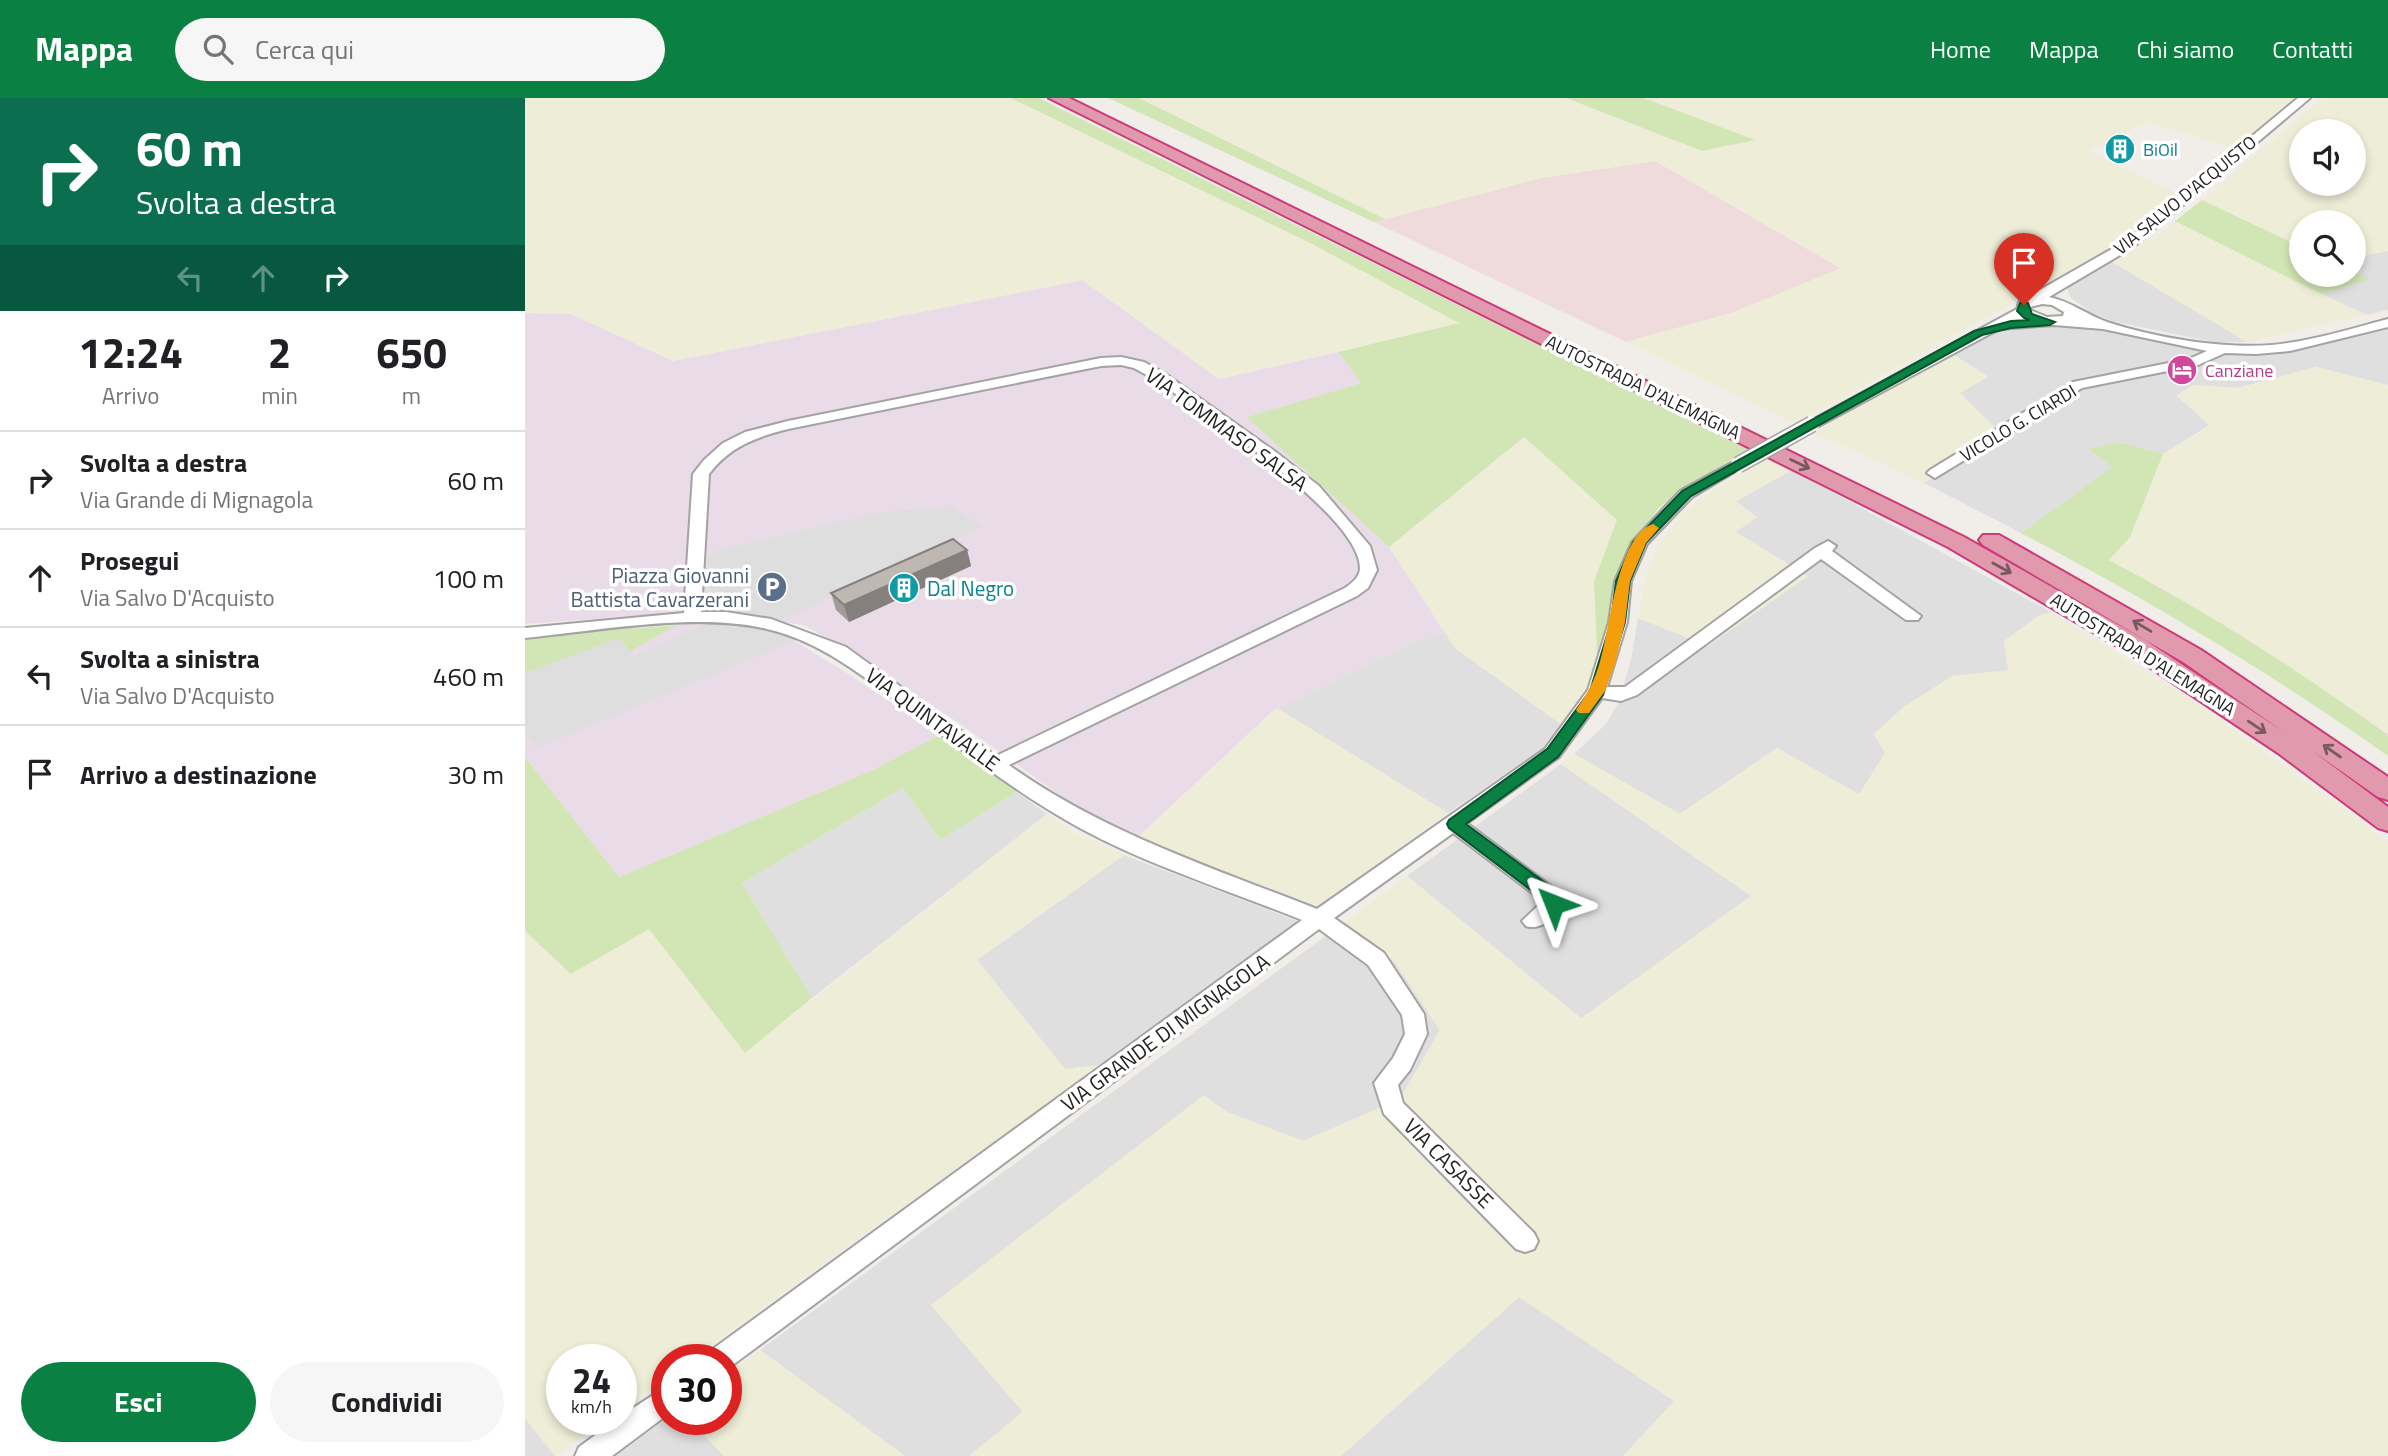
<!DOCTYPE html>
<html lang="it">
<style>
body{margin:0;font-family:"Titillium Web",sans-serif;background:#f6f6f6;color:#202124;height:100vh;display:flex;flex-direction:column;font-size:26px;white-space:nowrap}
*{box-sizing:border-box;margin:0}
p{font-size:23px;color:#757577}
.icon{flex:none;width:38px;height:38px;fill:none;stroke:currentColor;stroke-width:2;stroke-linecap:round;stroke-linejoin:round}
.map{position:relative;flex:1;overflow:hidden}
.panel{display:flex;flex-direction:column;background:#fff;width:525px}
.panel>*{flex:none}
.hud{background:#0b6e4f;color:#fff;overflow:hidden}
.fabs{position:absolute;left:1764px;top:21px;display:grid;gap:14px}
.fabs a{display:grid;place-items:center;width:77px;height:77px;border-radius:50%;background:#fff;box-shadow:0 4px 10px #0003;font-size:35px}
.speed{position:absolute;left:21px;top:1246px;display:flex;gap:14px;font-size:35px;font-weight:700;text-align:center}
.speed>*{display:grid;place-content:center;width:91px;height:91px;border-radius:50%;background:#fff;box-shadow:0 4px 10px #0003;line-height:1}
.speed small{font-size:18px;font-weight:400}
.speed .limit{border:10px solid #d22;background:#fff;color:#111}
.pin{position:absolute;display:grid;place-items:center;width:60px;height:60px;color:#fff;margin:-72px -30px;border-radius:50% 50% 50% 0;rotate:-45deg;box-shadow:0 0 7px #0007}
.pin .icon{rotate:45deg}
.me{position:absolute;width:77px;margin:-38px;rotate:315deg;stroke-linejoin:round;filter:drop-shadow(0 0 5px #0008)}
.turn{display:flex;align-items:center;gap:24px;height:147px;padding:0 21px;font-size:32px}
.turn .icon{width:91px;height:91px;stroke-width:2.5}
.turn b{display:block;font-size:49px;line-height:60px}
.lanes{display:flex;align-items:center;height:66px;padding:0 21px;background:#0003;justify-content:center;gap:35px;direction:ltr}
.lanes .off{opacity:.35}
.eta{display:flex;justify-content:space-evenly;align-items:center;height:119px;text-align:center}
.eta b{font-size:42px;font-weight:700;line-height:49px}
.action{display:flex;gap:14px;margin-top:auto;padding:14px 21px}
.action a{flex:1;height:80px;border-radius:42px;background:#0b8043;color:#fff;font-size:28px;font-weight:700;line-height:80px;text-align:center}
.action a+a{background:#f6f6f6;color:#202124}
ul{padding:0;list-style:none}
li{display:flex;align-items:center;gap:21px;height:98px;padding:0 21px;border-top:2px solid #e0e0e0}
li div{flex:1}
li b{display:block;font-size:26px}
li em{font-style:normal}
header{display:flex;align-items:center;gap:42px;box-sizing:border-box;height:98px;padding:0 35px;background:#0b8043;color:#fff}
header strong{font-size:33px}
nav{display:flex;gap:38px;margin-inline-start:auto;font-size:24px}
.search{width:490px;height:63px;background:#f6f6f6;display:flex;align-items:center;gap:18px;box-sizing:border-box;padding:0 24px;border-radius:38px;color:#757577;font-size:26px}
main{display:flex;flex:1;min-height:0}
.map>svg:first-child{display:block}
.residential{fill:#e0dfdf}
.commercial{fill:#f0dbdc}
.industrial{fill:#e9dce8}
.farmland{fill:#eeedd7;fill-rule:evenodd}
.grass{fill:#d2e6b5}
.parking{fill:#dedede}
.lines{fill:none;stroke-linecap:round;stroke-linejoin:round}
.minor-casing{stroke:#a3a3a3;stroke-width:4}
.highway-casing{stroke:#cd397b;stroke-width:4}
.minor{fill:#fff;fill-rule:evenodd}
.highway{fill:#e199ae;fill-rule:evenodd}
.minor-bridge-casing{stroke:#a3a3a3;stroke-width:18;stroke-linecap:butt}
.minor-bridge{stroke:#fff;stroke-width:15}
.wall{fill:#a39d99}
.shaded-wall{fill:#85807d}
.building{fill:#beb7b2;stroke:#85807d;stroke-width:2}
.oneway{stroke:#785861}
.route{fill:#0b8043;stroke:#07532c;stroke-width:2}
.slow{fill:#f59e0b}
.labels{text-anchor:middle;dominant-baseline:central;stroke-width:7;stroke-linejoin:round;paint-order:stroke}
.far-culture-label{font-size:18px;fill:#0d838f;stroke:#fff;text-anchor:start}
.far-street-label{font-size:18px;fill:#222;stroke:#fff}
.far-hotel-label{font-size:18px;fill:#b23c85;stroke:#fff;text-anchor:start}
.street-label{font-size:21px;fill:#222;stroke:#fff}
.service-label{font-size:21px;fill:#4e5e75;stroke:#fff;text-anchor:end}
.culture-label{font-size:21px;fill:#0d838f;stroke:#fff;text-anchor:start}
</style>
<header>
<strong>Mappa</strong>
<div class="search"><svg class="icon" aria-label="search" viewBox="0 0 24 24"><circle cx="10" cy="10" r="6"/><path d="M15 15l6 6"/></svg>Cerca qui</div>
<nav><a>Home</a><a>Mappa</a><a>Chi siamo</a><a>Contatti</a></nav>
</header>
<main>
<section class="panel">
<div class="hud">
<div class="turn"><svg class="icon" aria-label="right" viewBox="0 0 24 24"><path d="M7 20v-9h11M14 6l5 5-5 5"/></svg><div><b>60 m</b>Svolta a destra</div></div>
<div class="lanes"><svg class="icon off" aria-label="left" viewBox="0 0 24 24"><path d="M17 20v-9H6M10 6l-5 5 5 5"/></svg><svg class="icon off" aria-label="ahead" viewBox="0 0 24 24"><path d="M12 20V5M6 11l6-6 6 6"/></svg><svg class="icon" aria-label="right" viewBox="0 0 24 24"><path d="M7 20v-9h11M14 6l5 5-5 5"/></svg></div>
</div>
<div class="eta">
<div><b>12:24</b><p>Arrivo</p></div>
<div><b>2</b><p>min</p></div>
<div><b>650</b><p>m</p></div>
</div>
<ul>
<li><svg class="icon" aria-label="right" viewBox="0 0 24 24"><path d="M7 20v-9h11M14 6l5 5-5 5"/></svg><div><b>Svolta a destra</b><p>Via Grande di Mignagola</p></div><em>60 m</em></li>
<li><svg class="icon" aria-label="ahead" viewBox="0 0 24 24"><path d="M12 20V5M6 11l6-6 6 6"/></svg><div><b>Prosegui</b><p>Via Salvo D'Acquisto</p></div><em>100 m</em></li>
<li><svg class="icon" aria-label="left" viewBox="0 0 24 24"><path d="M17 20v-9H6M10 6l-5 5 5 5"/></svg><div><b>Svolta a sinistra</b><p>Via Salvo D'Acquisto</p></div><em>460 m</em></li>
<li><svg class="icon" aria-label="arrive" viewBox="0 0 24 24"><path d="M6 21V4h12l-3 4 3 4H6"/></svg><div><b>Arrivo a destinazione</b></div><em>30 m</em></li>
</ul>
<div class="action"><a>Esci</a><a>Condividi</a></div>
</section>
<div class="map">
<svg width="1863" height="1358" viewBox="0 0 1863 1358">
<rect width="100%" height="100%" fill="#f1eeea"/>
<!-- residential -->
<path class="residential" d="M1863,153V212L1842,217L1796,196L1845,181L1829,174V160Z
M1587,164L1630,188L1722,244H1688L1587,223L1567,215L1545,199L1542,190Z
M1863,223V287L1791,269L1713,290L1668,287L1652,298L1685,327L1638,356L1595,344L1564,352L1587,369L1496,435L1399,385L1425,367L1435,295L1462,278L1427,256L1470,233L1536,228L1579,230L1687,252H1734Z
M1267,372L1526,514L1513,518L1484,572L1380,608L1349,636L1360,655L1334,697L1252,650L1155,716L1049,656L1080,627L1093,606L1106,562L1113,520L1183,548L1282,478L1211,434L1210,404Z
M920,535L931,551L1042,630L1020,649L923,715L755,612V609L890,543Z
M1036,666L1226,798L1056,921L882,778Z
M378,690L415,742L492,694L522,716L287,900L217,785Z
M599,757L775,824L575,967L540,971L452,862Z
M813,829L869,863L915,932L875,1001L778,1043L702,1014L406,1207L498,1314L444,1358H380L235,1252Z
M994,1199L1150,1303L1098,1358H816Z
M0,1320L30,1358H0Z
M142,1320L164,1321L199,1358H91Z"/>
<!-- commercial -->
<path class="commercial" d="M1130,63L1317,171L1206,215L1101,244L849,124L1016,80Z"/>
<!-- industrial -->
<path class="industrial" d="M558,182L694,281L813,254L836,285L721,319L864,449L920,535L890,543L756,609L755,612L751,610L612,740L568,721L444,632L341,563L279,527L179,513L0,526V215L46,216L148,263Z
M152,527H207L263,539L322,575L414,637L348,672L94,779L0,659V604L83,566Z"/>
<!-- farmland -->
<path class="farmland" d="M0,0H486L785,145L935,225L694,281L557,182L148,263L46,216L0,215Z
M614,0H1041L1177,53L1229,42L1119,0H1776L1714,52L1622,24L1564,53L1656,99L1587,149L1270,326L1101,244L1206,215L1316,170L1131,63L1016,80L860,121Z
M1797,0H1863V153L1829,160V124H1776V149L1677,102ZM1776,33H1829V86H1776Z
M1650,123L1796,196L1842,217L1722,244L1587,164L1630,139Z
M1427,256L1463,279L1435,295L1484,343L1425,367L1399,385L1289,335Z
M1791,269L1863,287V637L1810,599L1630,486L1584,462L1605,439L1638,356L1685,328L1652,297L1668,287L1713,290Z
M999,339L1092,422L1069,483L1073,580L1038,628L931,551L864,449Z
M1242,360L1267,372L1211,403L1232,419L1211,434L1283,478L1183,548L1113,520L1122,476L1132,450L1154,420L1170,404L1193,389Z
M1526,514L1673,606L1863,743V1358H1098L1149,1303L994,1199L816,1358H444L498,1314L406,1207L679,997L702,1014L778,1043L875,1001L915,932L869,863L813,829L882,778L1056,920L1226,798L1036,666L1049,656L1155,716L1252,650L1334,696L1360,655L1349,636L1380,608L1427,578L1483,572L1479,543L1513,518Z
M752,610L923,715L795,809L612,740Z
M522,716L550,735L599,757L452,862L540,971L575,967L165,1262H142V1278L96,1311V1262H37V1321H83L30,1358L0,1320V833L46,876L124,831L220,955Z
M235,1252L380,1358H199L164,1321H201V1277Z"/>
<!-- grass -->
<path class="grass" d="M486,0H514L1224,351L1150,396L1132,412L1108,445L1073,580L1069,483L1092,422L999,339L864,449L721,319L836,285L813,254L934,225L785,145Z
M583,0H614L860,121L849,124Z
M1041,0H1119L1230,42L1177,53Z
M1677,102L1776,149V177H1829V174L1846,181L1796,196L1650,123Z
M1595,344L1638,356L1605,439L1584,462C1681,513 1775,573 1863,637V658C1746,575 1623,502 1496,435L1587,369L1563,351Z
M152,527L83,566L0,604V539Z
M414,637L492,694L415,742L378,690L217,785L287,900L220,955L124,831L46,876L0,833V659L94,779L348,672Z"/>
<!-- parking -->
<path class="parking" d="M427,409L457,429L247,526L281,538L11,650L0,634V575L94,540L109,558L195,520L162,519L171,458L356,414Z"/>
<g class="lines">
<!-- minor casing -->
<g class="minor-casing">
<path id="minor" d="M1773,0H1785L1607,150L1524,199C1545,203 1562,217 1582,224C1631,240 1697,251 1747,247C1787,243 1825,231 1863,221V229L1765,253L1731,256L1700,255L1673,267L1557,290L1410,380L1402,375L1405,372L1548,284L1664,261L1682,253L1578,231L1529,227L1474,231L1292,329L1287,330L1280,326L1492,211L1494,204L1599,144ZM1517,206L1527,207L1539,214L1538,218L1522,219L1505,212V209Z
M596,259L619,264L639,275L752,355L794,388L845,448L852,472L843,490L832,498L484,667C577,734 686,769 792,811L1020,651L1063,592L1084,524L1090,483L1107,444L1155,393L1208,364L1213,362L1221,367L1167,399L1122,446L1106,483L1102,524L1082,589H1100L1290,450L1303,443L1311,448L1307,453L1396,518L1393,522H1381L1296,461L1112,597L1096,603L1077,600L1034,659L942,725L1035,795L1039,806C1032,819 1015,833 1001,828L997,823L1018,803L928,735L809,820L859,855L899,916L902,936L885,972L873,987L878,1005L1009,1135L1013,1143L1009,1151L1000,1154L991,1151L859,1016L849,985L868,960L880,936L877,917L843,867L794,831L201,1272V1262H181L185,1253L777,822C698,790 612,764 539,721C482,688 431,647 379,608C336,577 295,543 242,531C171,514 73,533 0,540V530L159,515L168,376L179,362L198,345L220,334L263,323L576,260ZM596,267L609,270L629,281C673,312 835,417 835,470C835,479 827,485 820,490L471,658L321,549L246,521L201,514H176L184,376C204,349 231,339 263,331L576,268Z
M142,1288V1317L87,1358H50L54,1349L92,1321H96V1318Z"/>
</g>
<!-- highway casing -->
<g class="highway-casing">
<path id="highway" d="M524,0H544L1439,439L1620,542L1759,634L1658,564L1458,447L1454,442L1458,437H1474L1676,552L1863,679V702L1853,699L1786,652L1863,709V733L1853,730L1753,655L1602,554L1423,449Z"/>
</g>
<!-- minor -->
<use href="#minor" class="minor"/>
<!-- highway -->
<use href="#highway" class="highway"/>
<!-- minor-bridge casing -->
<g class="minor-bridge-casing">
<path id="minor-bridge" d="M1213,367L1287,326"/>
</g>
<!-- minor-bridge -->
<use href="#minor-bridge" class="minor-bridge"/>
</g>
<!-- wall -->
<path class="wall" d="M442,452L446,468L324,524L311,512L306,495Z"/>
<!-- shaded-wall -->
<path class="shaded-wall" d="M442,452L446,468L324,524L319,507Z"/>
<!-- building -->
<path class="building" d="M428,441L442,452L319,507L306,495Z"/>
<!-- one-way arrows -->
<defs><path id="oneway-shaft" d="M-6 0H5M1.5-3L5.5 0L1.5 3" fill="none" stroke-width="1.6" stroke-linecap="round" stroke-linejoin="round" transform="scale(1.75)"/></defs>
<g class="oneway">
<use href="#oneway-shaft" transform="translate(1275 366) rotate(26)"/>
<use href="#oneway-shaft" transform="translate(1477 470) rotate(29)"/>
<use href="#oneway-shaft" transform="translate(1617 528) rotate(-149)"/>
<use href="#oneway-shaft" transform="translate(1732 629) rotate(34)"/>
<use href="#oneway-shaft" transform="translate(1807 653) rotate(-145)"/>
</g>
<!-- route -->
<path class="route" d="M1495,205H1503L1507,216L1530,224L1525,227L1486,230L1457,237L1166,398L1121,445L1105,483L1100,524L1078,597L1033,659L941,726L1034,795L1038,806L1035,811H1023L1020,803L924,730L922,726L924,722L1022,651L1065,593L1086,524L1091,483L1108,444L1157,393L1449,233L1486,223L1505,222L1499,220L1492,213Z"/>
<!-- slow -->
<path class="slow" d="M1128,426L1134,430L1121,445L1105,483L1100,524L1090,566L1080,593L1064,615H1054L1051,612C1062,596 1070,582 1075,564C1085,532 1092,437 1128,426Z"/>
<!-- icons -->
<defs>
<g id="building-disc" transform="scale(1.575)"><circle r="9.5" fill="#0f9aa8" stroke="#fff"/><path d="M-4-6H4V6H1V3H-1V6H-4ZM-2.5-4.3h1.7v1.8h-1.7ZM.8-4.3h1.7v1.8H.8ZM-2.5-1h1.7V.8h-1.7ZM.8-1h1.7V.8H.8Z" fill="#fff"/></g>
<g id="hotel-disc" transform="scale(1.575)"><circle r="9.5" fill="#d1479c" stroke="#fff"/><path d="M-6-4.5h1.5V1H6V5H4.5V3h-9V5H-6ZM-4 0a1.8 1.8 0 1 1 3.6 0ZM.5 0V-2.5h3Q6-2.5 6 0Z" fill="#fff"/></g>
<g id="parking-disc" transform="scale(1.575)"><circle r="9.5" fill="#5c6f8a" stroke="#fff"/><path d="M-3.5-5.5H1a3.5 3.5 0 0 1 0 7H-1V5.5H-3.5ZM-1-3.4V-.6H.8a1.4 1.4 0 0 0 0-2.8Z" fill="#fff"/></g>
</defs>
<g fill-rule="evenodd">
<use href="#building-disc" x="1595" y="51"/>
<use href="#hotel-disc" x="1657" y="272"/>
<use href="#parking-disc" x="247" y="489"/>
<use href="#building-disc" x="379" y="490"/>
</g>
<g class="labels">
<!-- far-culture labels -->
<g class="far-culture-label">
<text x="1618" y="51">BiOil</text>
</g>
<!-- far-street labels -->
<g class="far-street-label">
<text transform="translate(1660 97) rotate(-39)">VIA SALVO D'ACQUISTO</text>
<text transform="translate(1118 289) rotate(26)">AUTOSTRADA D'ALEMAGNA</text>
<text transform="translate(1493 325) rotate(-31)">VICOLO G. CIARDI</text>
<text transform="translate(1618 556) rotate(32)">AUTOSTRADA D'ALEMAGNA</text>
</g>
<!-- far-hotel labels -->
<g class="far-hotel-label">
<text x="1680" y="272">Canziane</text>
</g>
<!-- street labels -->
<g class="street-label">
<text transform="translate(702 331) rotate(36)">VIA TOMMASO SALSA</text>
<text transform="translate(408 621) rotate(36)">VIA QUINTAVALLE</text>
<text transform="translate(640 934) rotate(-36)">VIA GRANDE DI MIGNAGOLA</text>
<text transform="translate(924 1065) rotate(45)">VIA CASASSE</text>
</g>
<!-- service labels -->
<g class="service-label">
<text x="224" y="477">Piazza Giovanni<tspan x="224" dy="24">Battista Cavarzerani</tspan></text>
</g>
<!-- culture labels -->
<g class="culture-label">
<text x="402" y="490">Dal Negro</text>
</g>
</g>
</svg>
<div class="fabs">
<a><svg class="icon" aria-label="sound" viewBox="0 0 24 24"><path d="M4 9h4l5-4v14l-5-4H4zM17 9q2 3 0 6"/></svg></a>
<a><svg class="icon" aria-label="search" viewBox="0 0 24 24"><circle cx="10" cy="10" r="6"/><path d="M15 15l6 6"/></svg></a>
</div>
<div class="speed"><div>24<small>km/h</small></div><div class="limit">30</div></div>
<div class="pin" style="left:1499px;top:207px;background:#d93025"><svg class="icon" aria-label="arrive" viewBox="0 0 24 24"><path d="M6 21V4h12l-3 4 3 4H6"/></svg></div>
<svg class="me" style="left:1029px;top:806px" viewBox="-20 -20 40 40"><path d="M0-17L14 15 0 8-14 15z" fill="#0b8043" stroke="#fff" stroke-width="4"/></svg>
</div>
</main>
